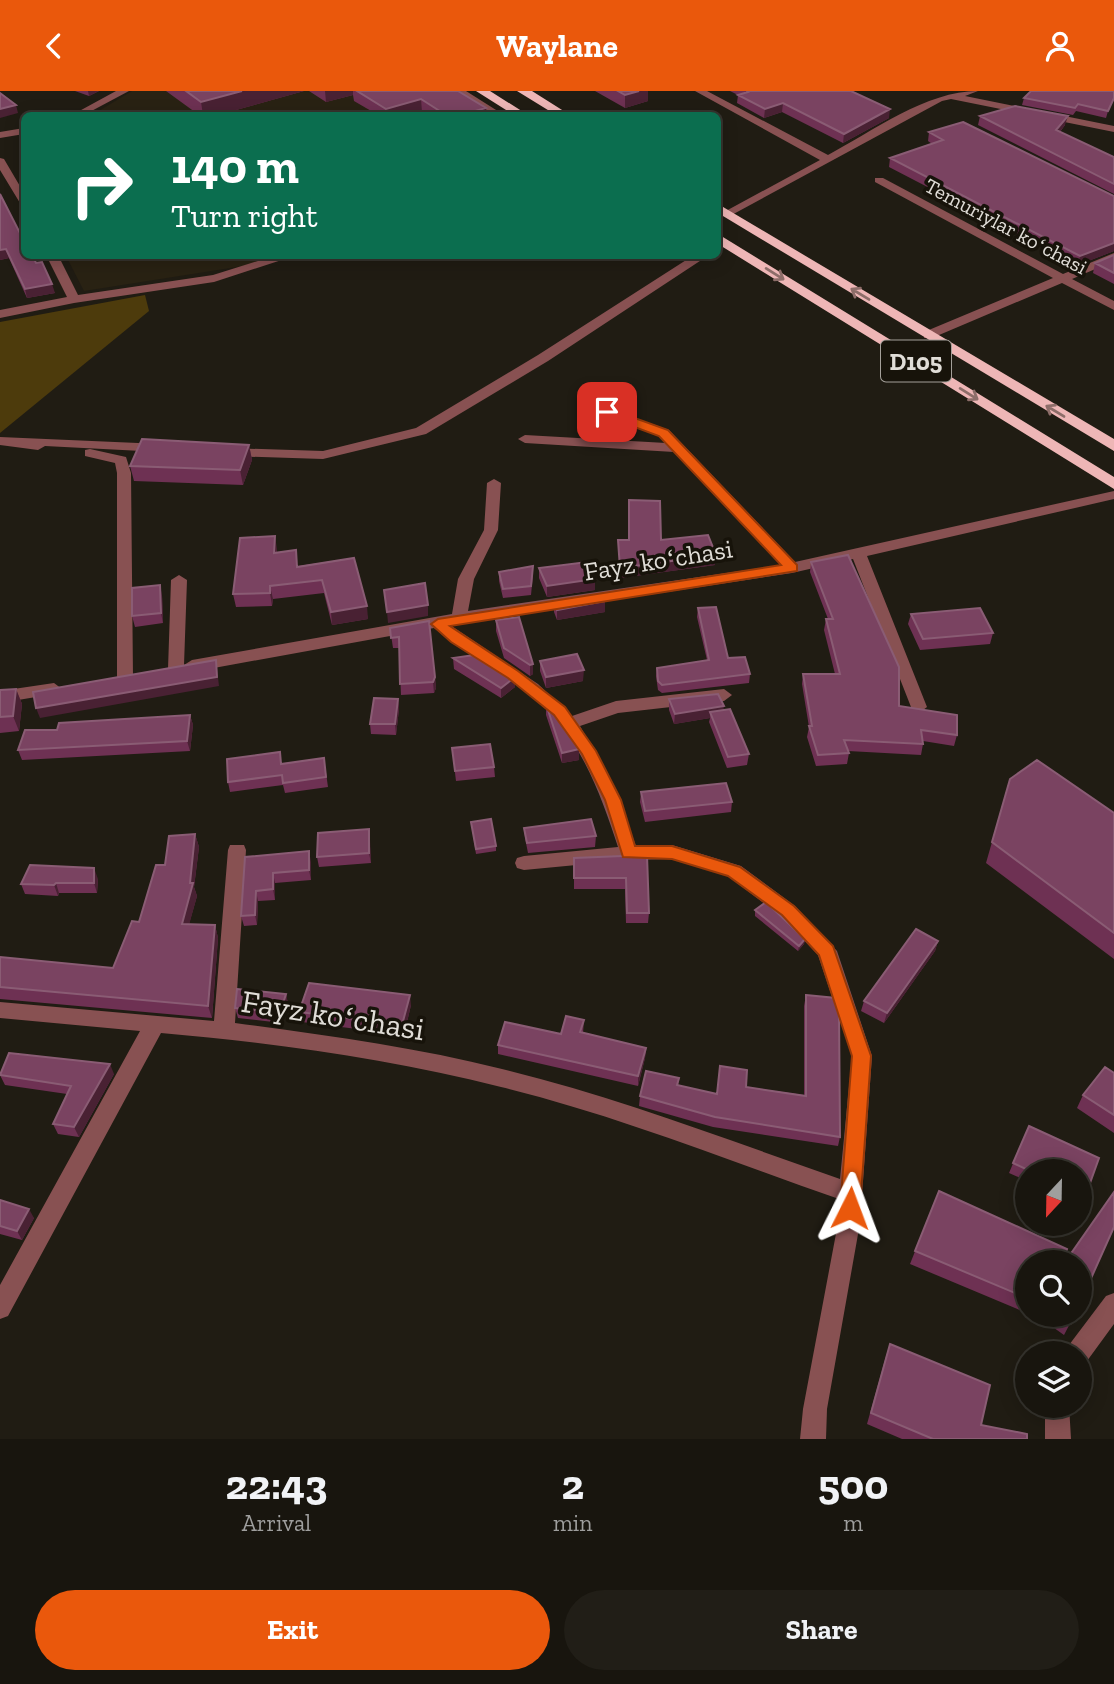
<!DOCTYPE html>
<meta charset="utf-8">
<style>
body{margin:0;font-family:"Zilla Slab",serif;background:#211e17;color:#f1f3f6;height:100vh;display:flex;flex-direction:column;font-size:26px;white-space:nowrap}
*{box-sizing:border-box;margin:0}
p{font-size:23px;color:#9f9f9e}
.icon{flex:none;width:38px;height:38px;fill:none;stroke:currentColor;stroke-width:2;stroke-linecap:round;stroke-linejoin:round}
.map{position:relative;height:1348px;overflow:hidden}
.sheet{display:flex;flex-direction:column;background:#18150e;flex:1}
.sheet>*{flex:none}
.hud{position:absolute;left:21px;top:21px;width:700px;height:147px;border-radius:10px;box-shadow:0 4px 18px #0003,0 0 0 2px #36342e;background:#0b6e4f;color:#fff;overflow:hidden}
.needle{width:46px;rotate:202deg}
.controls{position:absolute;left:1015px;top:1068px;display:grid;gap:14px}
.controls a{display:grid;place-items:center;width:77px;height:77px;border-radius:50%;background:#18150e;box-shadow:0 4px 18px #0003,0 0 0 2px #36342e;font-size:35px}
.pin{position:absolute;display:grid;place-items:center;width:60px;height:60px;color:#fff;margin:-30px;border-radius:14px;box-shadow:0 4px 10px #0006}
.me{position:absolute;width:77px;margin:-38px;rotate:3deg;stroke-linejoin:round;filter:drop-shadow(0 0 5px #0008)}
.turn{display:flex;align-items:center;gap:24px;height:147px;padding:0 35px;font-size:32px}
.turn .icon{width:91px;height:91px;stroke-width:2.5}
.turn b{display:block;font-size:49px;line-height:60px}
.eta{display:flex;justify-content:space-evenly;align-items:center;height:119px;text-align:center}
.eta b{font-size:42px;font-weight:700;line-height:49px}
.cta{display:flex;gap:14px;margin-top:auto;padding:14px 35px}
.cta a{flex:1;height:80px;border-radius:42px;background:#ea580c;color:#fff;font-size:28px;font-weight:700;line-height:80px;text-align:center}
.cta a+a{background:#211e17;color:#f1f3f6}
header{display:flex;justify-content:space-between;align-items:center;height:91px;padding:0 35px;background:#ea580c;color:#fff;font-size:32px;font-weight:700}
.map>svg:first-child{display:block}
.built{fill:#292213}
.green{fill:#4d3b0c}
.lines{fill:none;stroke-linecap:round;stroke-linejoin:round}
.minor{fill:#885152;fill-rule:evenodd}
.highway{fill:#eeb6b6;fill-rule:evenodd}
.wall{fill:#6e3153}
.shaded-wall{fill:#492133}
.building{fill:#7a4361;stroke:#8a5c74;stroke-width:2}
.oneway{stroke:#8d6d69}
.route{fill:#ea580c;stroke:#983908;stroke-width:2}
.labels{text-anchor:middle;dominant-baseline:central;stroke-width:7;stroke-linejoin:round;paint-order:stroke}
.far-street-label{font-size:21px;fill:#e0ddd7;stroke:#17130a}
.shield{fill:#17130a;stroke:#a4a09a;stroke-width:2}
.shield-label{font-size:24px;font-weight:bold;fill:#e0ddd7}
.street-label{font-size:26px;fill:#e0ddd7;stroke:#17130a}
.near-street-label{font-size:32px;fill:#e0ddd7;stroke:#17130a}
</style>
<header><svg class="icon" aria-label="back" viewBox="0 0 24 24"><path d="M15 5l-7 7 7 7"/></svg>Waylane<svg class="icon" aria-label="person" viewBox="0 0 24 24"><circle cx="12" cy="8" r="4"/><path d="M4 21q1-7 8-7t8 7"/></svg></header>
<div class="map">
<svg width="1114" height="1348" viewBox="0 0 1114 1348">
<rect width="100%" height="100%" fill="#201c13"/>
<!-- built -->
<path class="built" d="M132,0H385L367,20L373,24H92Z
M66,165H280L243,175L84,200Z"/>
<!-- green -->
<path class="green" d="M145,204L149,220L0,342V231Z"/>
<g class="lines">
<!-- minor -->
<path class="minor" d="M116,0H129L84,24H72Z
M454,0H466L504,24H493Z
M695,0H707L828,64C873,40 926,0 978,0L965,5L1114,35V41L951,8L942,10L728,126L724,125V121L820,69Z
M24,37V43L0,47V41Z
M0,67L4,68L24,102V113L20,112L0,79Z
M875,87H883L1063,183L1114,162V170L1072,188L1114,210V219L1062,192L932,247H924V241L1053,187L875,91Z
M46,164H58L78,204L213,184L277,164H297L214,191L74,212L0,227V219L67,206Z
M694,164H709L548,270L426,343L323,368L228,365L221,361L228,357L323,360L416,337L538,264Z
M607,317L669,339L795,471L1114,400V408L867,465L927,616L919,622L911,616L853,468L792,482L450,534L538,593L572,625L616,610L724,598L732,604L724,610L618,622L580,635L610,688L636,755L672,754L741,775L795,815L837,860L872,965L860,1132L827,1318L826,1348H800L803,1318L838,1132L839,1108C727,1069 616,1024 501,996C389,968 275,952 161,942L8,1225L0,1228V1194L140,940L0,927V911L214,930L228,759L230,754H244L246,759L235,932C325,944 414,956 502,978C617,1006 728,1049 840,1088L852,965L818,864L781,825L728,785L672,768L629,769L524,779L517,777L515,772L517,767L524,765L618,756C601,704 581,648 539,612C506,583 467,564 434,537L192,581L184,576L182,582L176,584L168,578L171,489L179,484L187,489L184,574L192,569L452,523L458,488L484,439L487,392L494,388L501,392L498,439L474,488L468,520L781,474L674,361L525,352L518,348L525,344L666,352L659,345L602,324L600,321Z
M0,346L161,353L168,357L161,361L45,355L38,359L0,354Z
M90,358L126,366L131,382L133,587L125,593L117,587V382L115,372L85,365V359Z
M54,592L62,598L60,602L0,612V600Z
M1114,1202V1233L1087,1270L1080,1273V1262H1066L1069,1254L1106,1205Z
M1045,1314H1069L1071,1348H1045Z"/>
<!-- highway -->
<path class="highway" d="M476,0H490L528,24H514Z
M517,0H532L570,24H556Z
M718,113L1114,348V360L718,122Z
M718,143L1114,386V398L718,153Z"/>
</g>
<!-- wall -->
<path class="wall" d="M75,0H99L89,5Z
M166,0H304L218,24H199Z
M309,0H458L486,17L487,24H427L422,21L409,24H378L354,10L353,4L326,11Z
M595,0H648V10L625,17Z
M730,0H853V1L889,27L843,52L782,21L764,27L737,12L738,4Z
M1114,0L1106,27L1076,20L1073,24L1022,14L1024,7Z
M980,25L1065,34L1060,41L1114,66V103L978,34Z
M929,41L1114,105V160L1078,174L889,76L890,67L932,53L928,50Z
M0,103L24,164L55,202L27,207L9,167L0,169Z
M1114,164V193L1093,182L1095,172Z
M249,354L252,369L243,394L134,390L130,375Z
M618,449H661L715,474L620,487Z
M277,458V461L298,475L354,467L368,528L332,534L324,502L273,508L272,515L236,516L233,503Z
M811,471L899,615L957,644L954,655L923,650V653L921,664L848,660L849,662L847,673L816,675L807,646L809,636L802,593L803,583H835L824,539L826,528H828L810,481Z
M539,477L595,488V499L547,506L539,487Z
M499,481L533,484L531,504L503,507L499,490Z
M162,504L163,532L135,536L132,525Z
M554,510L605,521L557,529L554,521Z
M698,517L728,567L750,583L749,592L662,602L658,599L656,585L657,577L707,569L697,526Z
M911,523L993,542L990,553L920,559L908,533Z
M496,529L533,573V583L530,585L504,567L496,540Z
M429,530L436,597L434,602L401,604L399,557H393L390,537Z
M453,567L515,586V596L501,607L454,578Z
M540,570L583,590L546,597L540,580Z
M16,598L22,613L19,640L0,642V599Z
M398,608L399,618L396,644L371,643L370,633Z
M669,608L723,619L749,663L747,674L727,677L709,631L710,627L674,633L669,619Z
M546,613L579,669L562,672L546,624Z
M190,624L193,634L190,660L22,669L18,659Z
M452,657L494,676L495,686L456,690Z
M324,667L328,696L285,702L283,694L230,701L228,691L282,673Z
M1010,688L1114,722V868L986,772Z
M641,701L732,711L731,721L645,731L640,711Z
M471,731L496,755V760L476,763Z
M524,737L596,745L595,756L528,762L525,747Z
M369,738L371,772L319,776L317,766Z
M195,743L199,756L194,796L197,805L189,833L215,834L218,847L212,927L0,908V866L113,877L139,831L165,774Z
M647,764L649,822L648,832H626L625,798H574V767Z
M245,766L311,771V789L275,792V809L258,810L257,834L244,835L241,825Z
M98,788L97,802H59L58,805L25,803L21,793Z
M755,819L805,848L804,853L798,860L755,825Z
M938,850L935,860L884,932L861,920L864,910Z
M286,903L288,913L282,932L238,927L235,917Z
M806,904L840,1046L838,1055L713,1036L639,1015L640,1005L679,987L678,995L716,1003L746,996L804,1004V915Z
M411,914L404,944L302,931L299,921Z
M584,929L583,942L646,957L645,967L638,995L498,963V954L561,943Z
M1114,982V1042L1077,1017L1083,1004Z
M114,983L79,1046L58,1043L53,1033L67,1003L5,994L0,984Z
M1029,1035L1099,1067L1085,1106L1081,1115L1080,1080H1027V1090L1009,1082Z
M939,1100L1064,1168L1080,1212L1027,1171V1222L910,1173Z
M0,1109L34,1127L22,1149L0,1143Z
M1031,1223H1075L1064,1244L1040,1227Z
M890,1253L981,1334L1027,1348H902L867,1333L886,1265Z"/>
<!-- shaded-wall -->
<path class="shaded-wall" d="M88,0H99L89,5Z
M242,0H304L218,24H203L201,11Z
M325,0H353V4L326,11Z
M639,0H648V10L625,17V4Z
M421,8L422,21L409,24H386V18Z
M783,12L782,21L764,27L765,18Z
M16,14L18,22L0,27V18Z
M486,17L487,24H461Z
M890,18L889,27L843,52L844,43Z
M1068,25L1065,34L1054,48L1056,39Z
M1114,152V160L1078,174L1080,165Z
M6,158L9,167L0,169V159Z
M52,193L55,202L27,207L25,198Z
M249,354L252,369L243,394L240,379Z
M275,445L277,458L276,474L274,462Z
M716,464L715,474L620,487V477Z
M595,488V499L547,506V495Z
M160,494L162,504L163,532L161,522Z
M270,495L273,508L272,515L270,502Z
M605,510V521L557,529V519Z
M428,514V525L388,532L387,521Z
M367,515L368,528L332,534L331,521Z
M216,569L219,595L40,627L36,617Z
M533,573V583L530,585V574Z
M584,579L583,590L546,597V586Z
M435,586L436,597L434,602L433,591Z
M515,586V596L501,607V597Z
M16,598L22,613L19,640L13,625Z
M398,608L399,618L396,644L395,633Z
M724,615L723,625L710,621V627L674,633L675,623Z
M190,624L193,634L190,660L187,650Z
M579,658V669L562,672V662Z
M369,738L370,748L371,772L369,762Z
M195,743L199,756L194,796L197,805L186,845L182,833L190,792Z
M309,760L311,771V789L309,779Z
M94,777L98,788L97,802L94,792Z
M273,782L275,792V809L273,798Z
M56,792L59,802L58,805L54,794Z
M256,800L258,810L257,834L255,824Z
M215,834L218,847L212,927L208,915Z
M805,848L804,853L798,860L799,855Z
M938,850L935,860L884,932L887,922Z
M286,903L288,913L282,932L280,922Z
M410,904L411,914L404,944L402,934Z
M646,957L645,967L638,995V985Z
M110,973L114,983L79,1046L74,1036Z
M29,1118L34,1127L22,1149L17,1140Z"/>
<!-- building -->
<path class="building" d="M186,0H242L201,11Z
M357,0H458L486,17L461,24H446L421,8L386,18Z
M618,0H639L625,4Z
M747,0H851L890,18L844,43L783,12L765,18L738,4L748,1Z
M1031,0H1114V7L1108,20L1078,13L1075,17L1024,7Z
M0,2L16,14L0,18Z
M1015,15L1068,25L1056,39L1114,66V93L980,25Z
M963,31L1114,105V152L1080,165L890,67L943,49L929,41Z
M0,103L24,150V164H32L36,172L42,171L52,193L25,198L6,158L0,159Z
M1114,164V182L1095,172Z
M142,348L249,354L240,379L130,375Z
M629,409L660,410L661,449L708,444L716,464L620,477L618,449H629Z
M275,445L274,462L296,459L297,476L354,467L367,515L331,521L322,489L270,495V502L233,503L240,447Z
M848,464L899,576V615L957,624V644L921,639L923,653L844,649L849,662L818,664L809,635H812L803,583H840L826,528H833L811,471Z
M587,471L595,488L547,495L539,477Z
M533,475L531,495L503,498L499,481Z
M425,492L428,514L387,521L384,499Z
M160,494L161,522L132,525V497Z
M602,503L605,510L557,519L554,510Z
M716,516L728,567L745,566L750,583L662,594L658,590L657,577L709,569L698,517Z
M980,517L993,542L923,548L911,523Z
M519,526L533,573L530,574L504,557L496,529Z
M429,530L435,586L433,591L400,593L399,546L391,547L390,537Z
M481,563L515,586L501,597L453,567Z
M577,563L584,579L546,586L540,570Z
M216,569L217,586L36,617L33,601Z
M16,598L13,625L0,626V599Z
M718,603L724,615L675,623L669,608Z
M374,607L398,608L395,633H370Z
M546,613L565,633L579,658L562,662Z
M730,618L749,663L728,666L710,621Z
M190,624L187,650L18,659L25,639H57L59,632Z
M490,653L494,676L455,680L452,657Z
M280,661L281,673L324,667L326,686L283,692L282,684L228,691L227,668Z
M1037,669L1114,722V842L992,751L1010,688Z
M726,692L732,711L645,720L641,701Z
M491,728L496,755L476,758L471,731Z
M591,728L596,745L527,752L524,737Z
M369,738V762L317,766L318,742Z
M195,743L190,792H193L182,833L215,834L208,915L0,896V866L113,877L132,830L139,831L156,774H165L169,745Z
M309,760V779L273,782V798L256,800L255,824L241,825L245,766Z
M647,764L649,822H627L626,787H574V767Z
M30,774L94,777V792H56L54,794L21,793Z
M766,811L805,848L799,855L755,819Z
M916,838L938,850L887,922L864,910Z
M309,892L410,904L402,934L299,921Z
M237,898L286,903L280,922L235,917Z
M806,904L836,907L839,917L840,1046L715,1026L640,1005L646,980L679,987L677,994L717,1003L720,975L747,979L746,996L806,1005Z
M566,925L584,929L580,941L646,957L638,985L498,954L505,931L561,943Z
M9,962L110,973L74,1036L53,1033L71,995L0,984Z
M1105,976L1114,982V1024L1083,1004Z
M1029,1035L1099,1067L1085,1106L1080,1103V1080H1030L1013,1072Z
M939,1100L1067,1158L1064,1168L1072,1161L1114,1101V1136L1080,1212V1171H1027V1207L915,1160Z
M0,1109L29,1118L17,1140L0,1135Z
M1059,1223H1075L1071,1232Z
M890,1253L990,1294L981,1334L1027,1343V1348H933L871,1322Z"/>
<!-- one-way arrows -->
<defs><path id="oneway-shaft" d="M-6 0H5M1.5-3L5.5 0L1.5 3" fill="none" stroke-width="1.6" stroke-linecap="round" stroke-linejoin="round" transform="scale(1.75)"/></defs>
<g class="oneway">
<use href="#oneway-shaft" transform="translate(775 183) rotate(32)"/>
<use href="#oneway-shaft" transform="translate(860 203) rotate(-149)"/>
<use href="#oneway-shaft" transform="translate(969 303) rotate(32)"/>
<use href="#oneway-shaft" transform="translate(1055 320) rotate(-149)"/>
</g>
<!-- route -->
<path class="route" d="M607,317L668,339L797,474V480L450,535L518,580L565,616L596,660L621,709L635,755H672L740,776L794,815L833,855L871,965L860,1117L857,1123L850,1126L843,1123L840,1117L852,965L819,864L782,824L728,785L672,768L623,766L605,709L582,663L554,624L508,587L451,551L431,533L438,528L781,474L659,345L602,324L601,321Z"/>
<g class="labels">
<!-- far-street labels -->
<g class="far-street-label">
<text transform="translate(1006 135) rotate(28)">Temuriylar koʻchasi</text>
</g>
<!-- shield labels -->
<rect class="shield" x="881" y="249.5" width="70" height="41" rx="5"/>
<g class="shield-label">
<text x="916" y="270">D105</text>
</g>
<!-- street labels -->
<g class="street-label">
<text transform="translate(658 469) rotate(-9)">Fayz koʻchasi</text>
</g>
<!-- near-street labels -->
<g class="near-street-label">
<text transform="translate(333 924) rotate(9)">Fayz koʻchasi</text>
</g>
</g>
</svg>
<div class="controls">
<a><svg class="needle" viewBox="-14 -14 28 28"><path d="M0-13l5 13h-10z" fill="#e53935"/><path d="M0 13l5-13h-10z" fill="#9f9f9e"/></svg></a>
<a><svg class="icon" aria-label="search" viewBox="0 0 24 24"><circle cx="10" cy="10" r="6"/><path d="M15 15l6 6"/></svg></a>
<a><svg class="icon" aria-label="layers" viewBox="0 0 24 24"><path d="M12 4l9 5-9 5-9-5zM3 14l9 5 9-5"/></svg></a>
</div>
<div class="pin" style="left:607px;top:321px;background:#d93025"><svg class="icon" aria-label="arrive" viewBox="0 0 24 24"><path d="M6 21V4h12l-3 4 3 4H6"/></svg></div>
<svg class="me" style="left:850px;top:1117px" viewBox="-20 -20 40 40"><path d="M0-17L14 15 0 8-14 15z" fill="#ea580c" stroke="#fff" stroke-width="4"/></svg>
<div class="hud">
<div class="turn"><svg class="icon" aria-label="right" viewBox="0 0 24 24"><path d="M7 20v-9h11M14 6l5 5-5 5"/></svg><div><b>140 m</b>Turn right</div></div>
</div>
</div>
<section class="sheet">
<div class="eta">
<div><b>22:43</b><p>Arrival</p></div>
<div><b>2</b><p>min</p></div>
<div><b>500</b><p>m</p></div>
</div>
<div class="cta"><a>Exit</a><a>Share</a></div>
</section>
